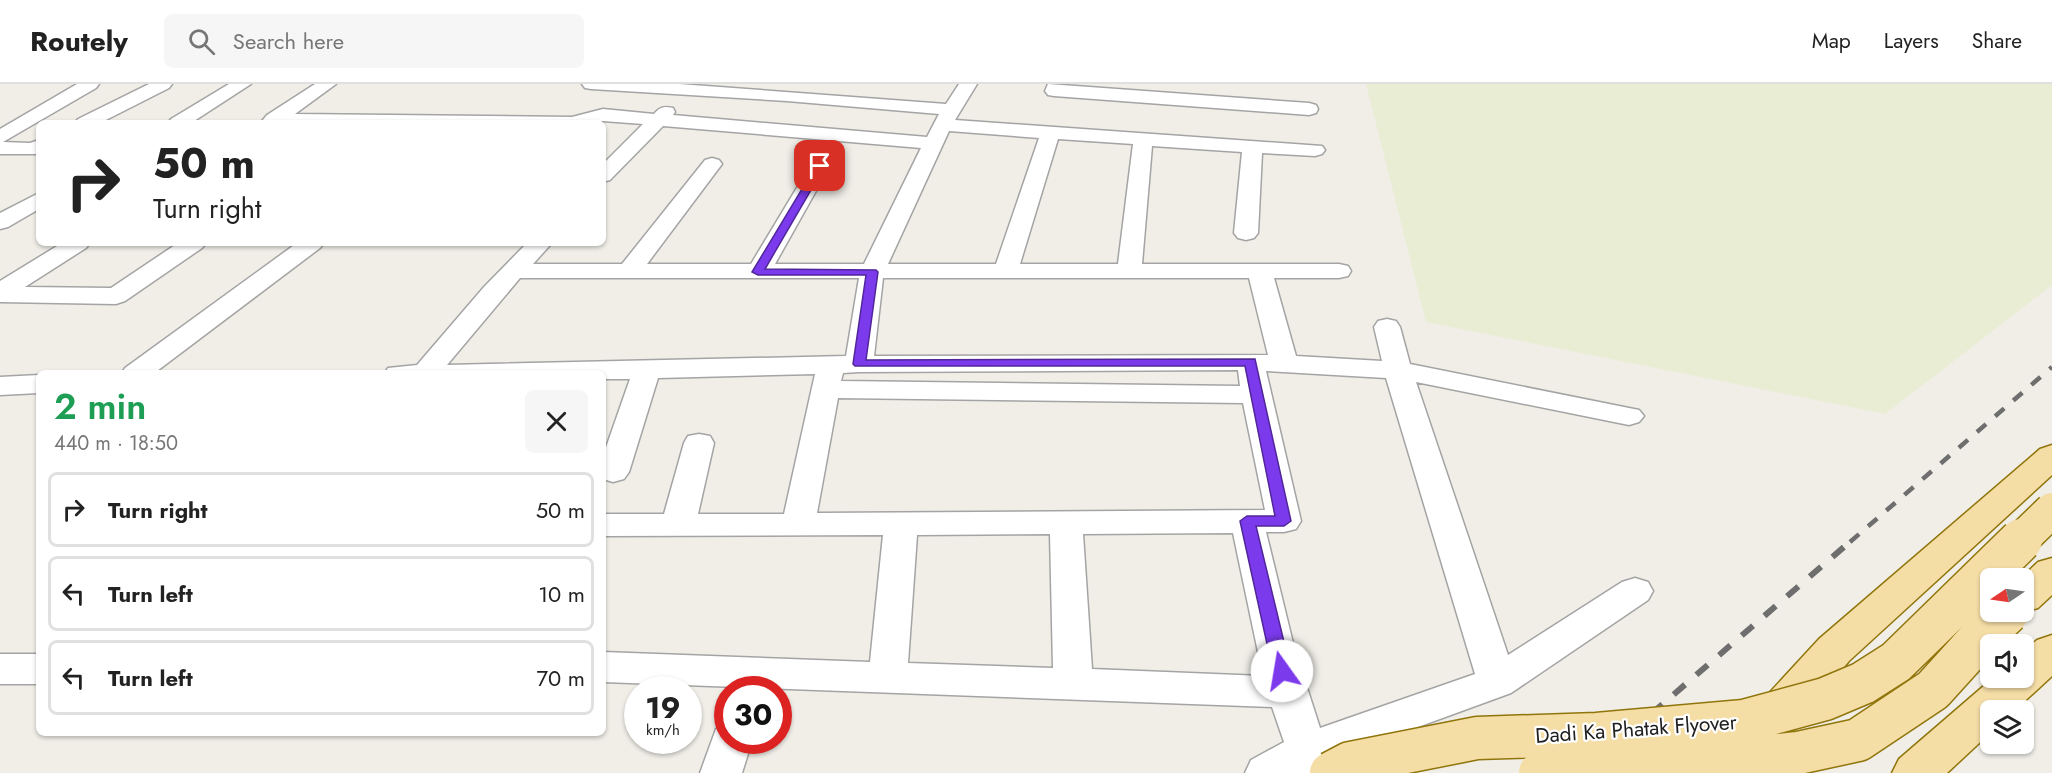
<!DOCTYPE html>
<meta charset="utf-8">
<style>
body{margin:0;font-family:Jost,sans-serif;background:#f6f6f6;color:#222;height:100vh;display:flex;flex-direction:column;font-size:22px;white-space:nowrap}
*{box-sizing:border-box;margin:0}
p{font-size:20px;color:#767676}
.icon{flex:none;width:33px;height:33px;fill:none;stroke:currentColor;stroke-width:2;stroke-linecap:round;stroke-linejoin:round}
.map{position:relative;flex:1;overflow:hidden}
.side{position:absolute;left:36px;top:286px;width:570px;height:366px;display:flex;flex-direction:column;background:#fff;border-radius:9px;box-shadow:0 2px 4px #0004}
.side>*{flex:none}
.hud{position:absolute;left:36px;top:36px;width:570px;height:126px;border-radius:9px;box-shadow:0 2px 4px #0004;background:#fff;color:#222;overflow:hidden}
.needle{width:39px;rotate:257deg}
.fabs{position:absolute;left:1980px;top:484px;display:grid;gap:12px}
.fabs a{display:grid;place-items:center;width:54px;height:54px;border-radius:9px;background:#fff;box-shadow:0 2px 4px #0004;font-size:30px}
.speed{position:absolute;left:624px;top:592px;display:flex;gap:12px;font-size:30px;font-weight:700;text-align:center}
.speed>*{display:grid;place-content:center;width:78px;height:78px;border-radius:50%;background:#fff;box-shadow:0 2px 4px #0004;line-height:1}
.speed small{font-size:15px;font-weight:400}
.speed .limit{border:9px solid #d22;background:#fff;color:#111}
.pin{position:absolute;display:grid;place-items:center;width:51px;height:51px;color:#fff;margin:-26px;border-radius:12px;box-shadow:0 3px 9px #0006}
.me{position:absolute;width:66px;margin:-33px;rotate:347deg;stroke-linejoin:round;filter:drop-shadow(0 0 4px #0008)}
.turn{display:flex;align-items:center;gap:21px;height:126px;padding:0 18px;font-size:27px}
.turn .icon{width:78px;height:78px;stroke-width:2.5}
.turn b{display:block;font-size:42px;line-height:51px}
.round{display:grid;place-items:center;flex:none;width:63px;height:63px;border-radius:9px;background:#f6f6f6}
.headline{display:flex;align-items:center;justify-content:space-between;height:102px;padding:0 18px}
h1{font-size:36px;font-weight:600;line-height:45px;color:#1e9e55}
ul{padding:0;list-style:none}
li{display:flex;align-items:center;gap:18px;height:75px;margin:0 12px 9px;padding:0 6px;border:3px solid #e0e0e0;border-radius:9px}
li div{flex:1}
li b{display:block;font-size:22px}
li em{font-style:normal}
header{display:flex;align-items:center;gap:36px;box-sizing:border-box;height:84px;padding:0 30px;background:#fff;border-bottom:2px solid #e0e0e0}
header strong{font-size:28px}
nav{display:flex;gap:33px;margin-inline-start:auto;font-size:21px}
.search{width:420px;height:54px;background:#f6f6f6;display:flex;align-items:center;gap:15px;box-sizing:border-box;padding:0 21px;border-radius:9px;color:#767676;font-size:22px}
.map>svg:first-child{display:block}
.farmland{fill:#e8edd4}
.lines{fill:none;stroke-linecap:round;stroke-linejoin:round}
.minor-casing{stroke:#a4a4a4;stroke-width:3}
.major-casing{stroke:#90750b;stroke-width:3}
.minor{fill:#fff;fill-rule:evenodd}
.major{fill:#f5dda6;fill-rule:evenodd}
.rail-far1{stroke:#6e6e6e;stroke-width:4.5;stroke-dasharray:12 12;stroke-linecap:butt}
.rail{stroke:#6e6e6e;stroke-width:6;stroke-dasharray:15 15;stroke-linecap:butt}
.major-bridge-far1-casing{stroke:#90750b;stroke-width:37;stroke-linecap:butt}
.major-bridge-casing{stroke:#90750b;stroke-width:45;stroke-linecap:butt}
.major-bridge-far1{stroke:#f5dda6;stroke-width:34}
.major-bridge{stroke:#f5dda6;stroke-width:42}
.route{fill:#7c3aed;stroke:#51269a;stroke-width:1.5}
.labels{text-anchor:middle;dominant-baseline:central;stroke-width:4.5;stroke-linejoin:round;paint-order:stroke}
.near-street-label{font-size:21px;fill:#202020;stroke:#fff}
</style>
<header>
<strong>Routely</strong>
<div class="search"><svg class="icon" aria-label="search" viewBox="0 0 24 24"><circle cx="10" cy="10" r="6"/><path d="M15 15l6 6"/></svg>Search here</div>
<nav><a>Map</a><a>Layers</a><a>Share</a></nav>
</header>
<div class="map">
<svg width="2052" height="689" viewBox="0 0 2052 689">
<rect width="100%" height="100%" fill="#f0eee7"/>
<!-- farmland -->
<path class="farmland" d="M1366,0H2052V201L1885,330L1426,238Z"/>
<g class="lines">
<!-- minor casing -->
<g class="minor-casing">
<path id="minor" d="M77,0H99L96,4L3,58L30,59L39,56V70H0V45Z
M149,0H172L169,4L100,39H75L78,35Z
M229,0H251L191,39H168L171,35Z
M315,0H336L295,30L572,33L603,25L654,30C660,23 664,22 673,24L675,28L673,31L927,53L939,30L787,17L591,5L585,4L582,0H679L946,20L959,0H977L955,36L1322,62L1325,66L1322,70L1315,72L1262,69L1258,149L1254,154L1246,156L1238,154L1234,149L1242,68L1152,62L1142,180H1339L1348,182L1351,187L1348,192L1339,194H1274L1296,272L1382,277L1374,243L1378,237L1387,235L1396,237L1400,243L1410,280L1639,326L1644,332L1639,338L1629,341L1416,298L1508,571L1622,498L1635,494L1648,498L1653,507L1648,516L1511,609L1333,674L1337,684L1335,689H1245L1251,676L1284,658L1272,623L603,598V568L870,578L883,451L603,452V430H664L684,359L688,352L699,350L710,352L714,359L698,430H784L815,290L658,294L629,388L624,395L613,398L603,395V372L630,295H603V290H384L388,284L417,281L484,203L527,159H552L533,180H622L705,76L712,74L719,76L722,80L647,180H751L810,82L813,78L820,76L827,78L830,82L775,180H864L921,64L663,42L610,96L603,98V80L643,40L603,37L594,39H264L262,37L267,31ZM949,47L1039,54L996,180H888ZM1058,55L1133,60L1118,180H1020ZM520,194H859L846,272L447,281ZM883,194H1249L1268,271L874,272ZM1238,286L1240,302L841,297L843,289L859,288ZM1266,287L1386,294L1475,590L1320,644L1294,563L1266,448H1284L1296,445L1301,437ZM838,314L1243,319L1265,426L817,429ZM1233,449L1263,592L1092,585L1083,450ZM1050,450L1053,584L908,579L917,451Z
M1048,0L1309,19L1316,21L1318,25L1316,29L1309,31L1054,12L1048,11L1045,7Z
M39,109V125L8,143L0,145V129Z
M62,159H90L86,164L25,203L111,204L178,159H206L202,164L125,217L116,220L0,218V197Z
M297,159H324L320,164L153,290H121L125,284Z
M39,291V309L0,311V293Z
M0,570H39V600H0Z
M728,641V657H752L742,689H700L716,645Z"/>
</g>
<!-- major casing -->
<g class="major-casing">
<path id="major" d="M2052,361V391L1849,577L1793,644L1777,649L1761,644L1755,631L1761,618L1819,555L2040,365Z
M2052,474V511L2038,524L2024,528H2023L2024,495H2020L2038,478Z
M2052,551V592L2014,627H1990V649L1947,689H1892L1899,675L1993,594H2024V568L2037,556Z"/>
</g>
<!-- minor -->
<use href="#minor" class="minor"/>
<!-- major -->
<use href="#major" class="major"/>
<!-- rail-far1 -->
<path class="rail-far1" d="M1850,458L2052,283"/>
<!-- rail -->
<path class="rail" d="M1583,689L1852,456"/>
<!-- major-bridge-far1 casing -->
<g class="major-bridge-far1-casing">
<path id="major-bridge-far1" d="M2019,458L2052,426"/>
</g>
<!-- major-bridge casing -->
<g class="major-bridge-casing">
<path id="major-bridge" d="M1331,689L1350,679L1477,654L1597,650L1744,637L1825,615L1863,599L1896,578L2021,456
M1540,689L1688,680L1798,669L1858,656L1933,606L1982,552L2008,528"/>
</g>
<!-- major-bridge-far1 -->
<use href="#major-bridge-far1" class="major-bridge-far1"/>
<!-- major-bridge -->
<use href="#major-bridge" class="major-bridge"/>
</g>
<!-- route -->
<path class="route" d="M817,80L825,82L765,185L876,186L878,188L866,276L1255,275L1291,437L1284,442H1256L1291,587L1288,592L1282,594L1276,592L1273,587L1240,437L1247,432H1275L1245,282H855L853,280L866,191H758L752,188Z"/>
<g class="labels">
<!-- near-street labels -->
<g class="near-street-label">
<text transform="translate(1636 645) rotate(-4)">Dadi Ka Phatak Flyover</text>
</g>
</g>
</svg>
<div class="fabs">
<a><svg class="needle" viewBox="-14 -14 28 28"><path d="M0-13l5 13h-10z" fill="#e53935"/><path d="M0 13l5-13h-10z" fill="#767676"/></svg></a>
<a><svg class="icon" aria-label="sound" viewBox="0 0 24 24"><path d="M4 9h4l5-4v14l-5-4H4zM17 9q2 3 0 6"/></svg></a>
<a><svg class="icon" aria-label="layers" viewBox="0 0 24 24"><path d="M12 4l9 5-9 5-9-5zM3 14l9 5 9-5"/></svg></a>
</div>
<div class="speed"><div>19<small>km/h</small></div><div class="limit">30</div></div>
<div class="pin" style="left:820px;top:82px;background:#d93025"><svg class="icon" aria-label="arrive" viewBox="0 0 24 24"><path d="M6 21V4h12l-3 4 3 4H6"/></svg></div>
<svg class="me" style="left:1282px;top:587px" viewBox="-20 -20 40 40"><circle r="19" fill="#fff"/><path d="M0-13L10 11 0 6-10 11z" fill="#7c3aed"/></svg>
<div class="hud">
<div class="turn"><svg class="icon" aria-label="right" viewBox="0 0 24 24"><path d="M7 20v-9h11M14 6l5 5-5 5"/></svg><div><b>50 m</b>Turn right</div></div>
</div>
<section class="side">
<div class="headline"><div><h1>2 min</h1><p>440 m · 18:50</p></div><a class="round"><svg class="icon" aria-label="close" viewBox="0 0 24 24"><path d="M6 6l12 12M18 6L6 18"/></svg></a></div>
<ul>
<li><svg class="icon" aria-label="right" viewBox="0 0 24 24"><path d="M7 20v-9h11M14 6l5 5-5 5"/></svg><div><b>Turn right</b></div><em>50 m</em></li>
<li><svg class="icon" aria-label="left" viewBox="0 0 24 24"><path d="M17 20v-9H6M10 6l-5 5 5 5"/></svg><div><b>Turn left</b></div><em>10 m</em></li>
<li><svg class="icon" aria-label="left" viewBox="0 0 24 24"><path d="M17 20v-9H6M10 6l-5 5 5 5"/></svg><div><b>Turn left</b></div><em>70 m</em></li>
</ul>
</section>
</div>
